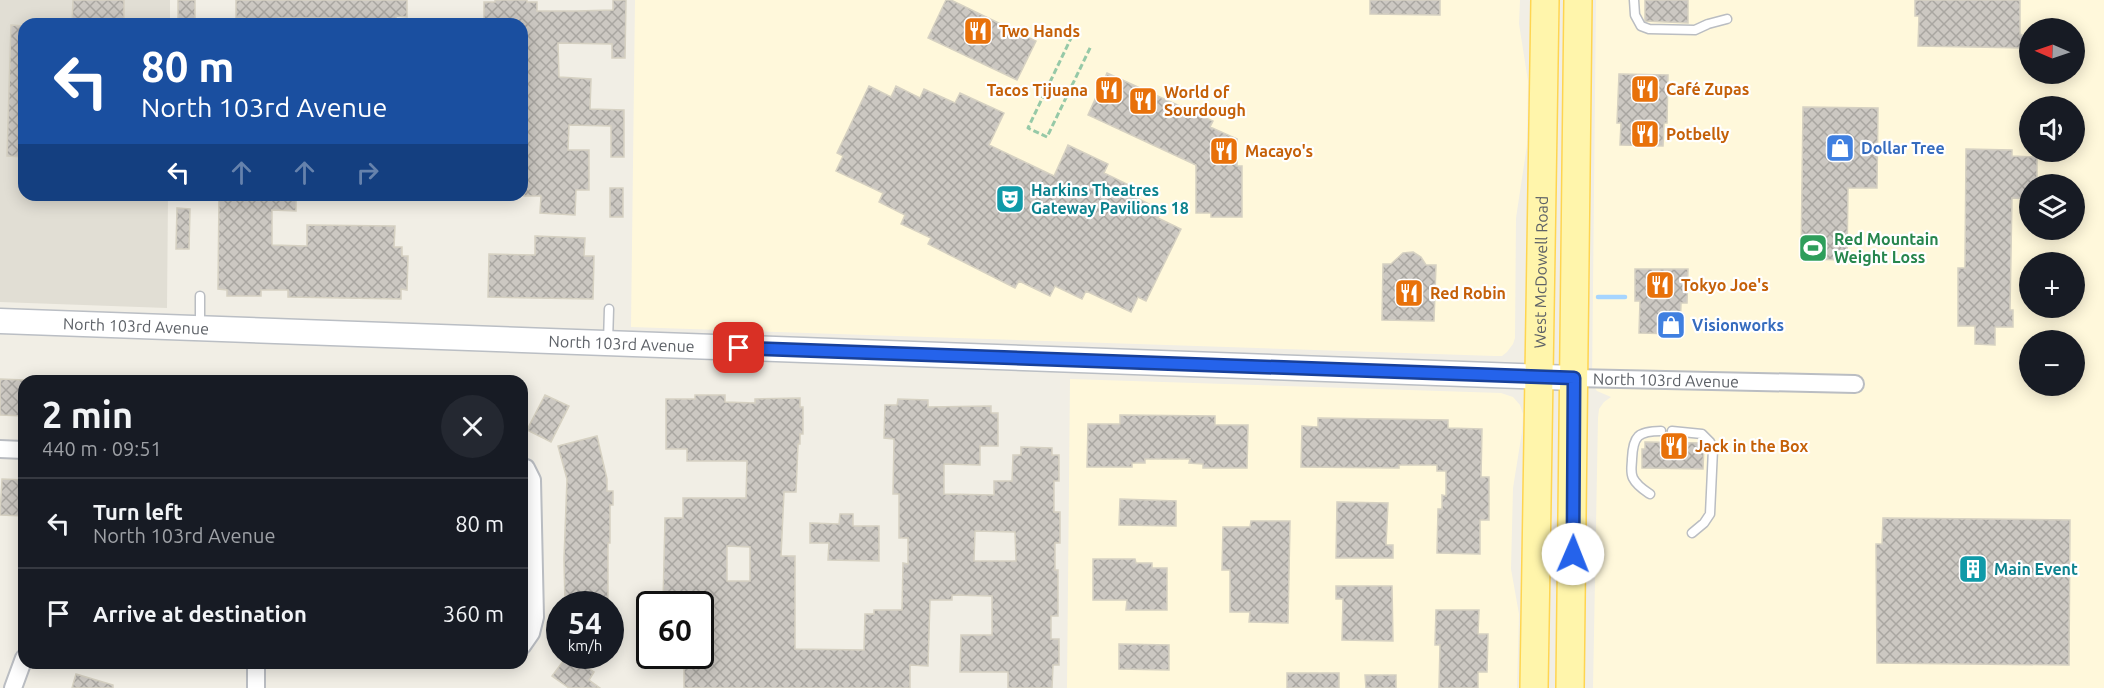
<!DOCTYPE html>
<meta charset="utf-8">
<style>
body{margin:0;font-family:Ubuntu,sans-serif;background:#242831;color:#f1f3f6;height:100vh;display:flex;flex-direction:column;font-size:22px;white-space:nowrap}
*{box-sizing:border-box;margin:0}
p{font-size:20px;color:#9ea1a6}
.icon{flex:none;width:33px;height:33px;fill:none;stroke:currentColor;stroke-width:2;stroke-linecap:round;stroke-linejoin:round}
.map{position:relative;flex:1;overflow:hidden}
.panel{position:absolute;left:18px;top:375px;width:510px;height:294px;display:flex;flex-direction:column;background:#171b24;border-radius:18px;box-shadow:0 3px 15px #0003}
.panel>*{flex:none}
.hud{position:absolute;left:18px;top:18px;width:510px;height:183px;border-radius:18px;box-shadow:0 3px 15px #0003;background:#1a4fa0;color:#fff;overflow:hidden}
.needle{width:39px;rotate:272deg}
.tools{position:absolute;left:2019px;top:18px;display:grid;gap:12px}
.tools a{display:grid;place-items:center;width:66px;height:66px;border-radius:50%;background:#171b24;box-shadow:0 3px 15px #0003;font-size:30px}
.speed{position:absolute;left:546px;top:591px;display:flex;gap:12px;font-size:30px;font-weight:700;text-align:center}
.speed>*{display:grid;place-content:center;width:78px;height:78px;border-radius:50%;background:#171b24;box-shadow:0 3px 15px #0003;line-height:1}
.speed small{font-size:15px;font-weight:400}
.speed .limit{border:3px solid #111;border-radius:9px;background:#fff;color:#111}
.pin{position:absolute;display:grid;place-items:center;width:51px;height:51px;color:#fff;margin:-26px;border-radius:12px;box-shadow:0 3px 9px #0006}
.me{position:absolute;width:66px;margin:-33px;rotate:1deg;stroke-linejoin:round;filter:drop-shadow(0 0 4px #0008)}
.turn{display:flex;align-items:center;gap:21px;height:126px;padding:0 24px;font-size:27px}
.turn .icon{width:78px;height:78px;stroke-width:2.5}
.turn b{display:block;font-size:42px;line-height:51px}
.lanes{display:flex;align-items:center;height:57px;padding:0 24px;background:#0003;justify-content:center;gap:30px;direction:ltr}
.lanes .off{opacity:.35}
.round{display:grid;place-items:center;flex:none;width:63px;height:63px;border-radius:32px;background:#242831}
.headline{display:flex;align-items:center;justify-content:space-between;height:102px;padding:0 24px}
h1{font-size:36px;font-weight:700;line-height:45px}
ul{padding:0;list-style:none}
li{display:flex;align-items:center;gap:18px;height:90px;padding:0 24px;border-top:2px solid #363941}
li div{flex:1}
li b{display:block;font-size:22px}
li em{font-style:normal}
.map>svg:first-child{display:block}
.commercial{fill:#fff8db;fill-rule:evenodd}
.education{fill:#e1ded4}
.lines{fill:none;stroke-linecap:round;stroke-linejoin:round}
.stream{stroke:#a6d5ff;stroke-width:4.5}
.building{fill:url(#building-cross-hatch);stroke:#d6d1c2;stroke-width:1.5;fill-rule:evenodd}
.lane-casing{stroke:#babdc2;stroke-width:11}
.street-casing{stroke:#babdc2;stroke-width:20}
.secondary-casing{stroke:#babec4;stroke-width:27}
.primary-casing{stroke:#ffd550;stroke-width:30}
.path{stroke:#96c9a7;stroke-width:3;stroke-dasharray:6 3;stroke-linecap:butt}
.lane{stroke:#fff;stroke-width:8}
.street{stroke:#fff;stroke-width:16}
.secondary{stroke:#fff;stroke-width:24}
.primary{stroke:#fff5ab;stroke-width:27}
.route-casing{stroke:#184099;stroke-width:15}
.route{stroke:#2563eb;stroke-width:10}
.labels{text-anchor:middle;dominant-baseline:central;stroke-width:4.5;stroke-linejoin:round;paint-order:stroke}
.food-label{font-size:16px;font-weight:bold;fill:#c56008;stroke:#fff;text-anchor:start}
.shop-label{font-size:16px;font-weight:bold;fill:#366cbe;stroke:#fff;text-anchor:start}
.culture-label{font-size:16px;font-weight:bold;fill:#0d838f;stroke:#fff;text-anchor:start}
.leisure-label{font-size:16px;font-weight:bold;fill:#27864d;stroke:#fff;text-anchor:start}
.street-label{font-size:16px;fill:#5d6167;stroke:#fff}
</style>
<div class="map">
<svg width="2104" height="688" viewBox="0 0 2104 688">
<defs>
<pattern id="building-cross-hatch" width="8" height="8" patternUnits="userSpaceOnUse" patternTransform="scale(1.5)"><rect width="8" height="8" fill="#ccc8c2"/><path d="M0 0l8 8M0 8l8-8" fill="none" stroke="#a9a6a1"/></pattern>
</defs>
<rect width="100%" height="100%" fill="#f1eee5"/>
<!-- commercial -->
<path class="commercial" d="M635,0H1520L1519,24L1528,81L1527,145L1516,218L1515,338L1513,344L1507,352L1502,356H1495L631,327Z
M1596,0H2104V688H1593L1598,418L1599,409L1604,402L1611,397L1597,391L1592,384ZM2030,28H2074V74H2030ZM2030,106H2074V152H2030ZM2030,184H2074V230H2030ZM2030,262H2074V308H2030ZM2030,340H2074V386H2030Z
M1070,379L1501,393L1513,397L1520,405L1523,414L1522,432L1513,488L1511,569L1519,614L1517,688H1067Z"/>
<!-- education -->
<path class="education" d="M0,0H170V24H24V195H168L167,308L0,302Z"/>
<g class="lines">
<!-- stream -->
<path class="stream" d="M1598,297H1625"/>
</g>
<!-- building -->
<path class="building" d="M73,0H124V24H72Z
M178,0H195V24H178Z
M236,0H407V17L396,16V24H331V18H279L278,24L245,23V18H236Z
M495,0H527V2H537V11H577L613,10V0H626L625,58H612V44L558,43L559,77L591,79L590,109L624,110V157H611V126L569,125L568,150H589V190H576L575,215L540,213L541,196H524V190H522V24H484V2H495Z
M946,0H951L1036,41L1017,80L928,38Z
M1370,0H1440V15L1370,14Z
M1645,0H1688V23L1645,21Z
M1915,0H2020V34L2026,37V48L1918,46L1919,16H1915Z
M11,25L24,26V157L7,156Z
M1107,73L1213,121L1210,127L1237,139V166H1242V217H1211V213H1196V165L1088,115Z
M1619,74L1668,75L1667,123H1664L1663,146L1620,145L1621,123H1617Z
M869,86L891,97L896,86L920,98L924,89L955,103L960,93L1004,113L989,145L1054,176L1068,145L1108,164L1104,173L1137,189L1133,196L1161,210L1158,218L1181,229L1146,301L1138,297L1131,312L1086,291L1082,299L1055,286L1050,296L1019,281L1015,288L928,244L931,238L901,224L905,215L879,202L883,193L836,171L843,156L837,153Z
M1803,107L1878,108L1877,188H1848L1847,260L1801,259Z
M1966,149L2012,150V156L2037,157V184H2030V199L2012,198L2010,310H2013V327H1995V345L1975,344V326H1958V268H1965Z
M610,188H623V217H610Z
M219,195H296V211L272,210V245L307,246V225L395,226L394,247H402V256H408L407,290L401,289V299L288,297V290H261V296H227V290L218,289Z
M177,208L190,209L189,249H176Z
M535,236L585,238L584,256H594L593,299L488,297L489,254L535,255Z
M1413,252L1421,257L1426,265H1436L1434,321L1382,320L1383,264H1391L1403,253Z
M1635,269H1688L1687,303H1681L1680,334L1639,333L1640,301H1635Z
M0,379L24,380V416L0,415Z
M545,395L569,406L551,442L527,430Z
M695,395H725V402L755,403V399L800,398V407H803V434H800V444H798L796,492H784L781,556H795V649L864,650L865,614H874V610H902L903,563L908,564V538H899V494H893L894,439L884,438L885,405H897L898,399L928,400V407L991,406V413H998V446H980V465L944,464V494L994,495V481H1012L1013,455H1021V447L1052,448V455H1059V481H1054V512H1060V543H1055V570H1058V616H1051V639H1059V665H1053L1052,688H1008V672H960L961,635H992V596L952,595V600H930L928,666L910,665V688H684V656H700V604H663L665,518H683V498H746L747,461H687V449H666V399H695ZM975,531L1015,532L1016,561H974ZM727,546L750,547V581H727Z
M1120,415L1215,416V425H1248L1247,468H1203V464L1189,463L1190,459H1145V463H1132V467H1087L1088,424H1120Z
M1318,418L1448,420V428L1482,429L1481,477H1489V520H1480V554L1437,553L1438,509H1442V495L1446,496V471H1437V465H1399V468L1301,467L1302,426L1318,427Z
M597,436L607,479V491H613V505H610V543H608V604H565L564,559L567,479L558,446Z
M1645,442L1702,443L1704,445L1703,469L1642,468V449H1645Z
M2,479L24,480V516L0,515Z
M1120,499L1176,501V526L1119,525Z
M1337,502L1388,503L1386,545H1393V558H1336Z
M840,514H853V526H879V561L828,560L829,543H810V523L839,524Z
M1883,518L2070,520L2069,665L1877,663L1876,544H1882Z
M1251,521H1290L1288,623L1249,622L1250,612H1230V570H1222L1223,527H1250Z
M1093,559H1135L1136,563H1152V568H1167V610H1126L1127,600H1093Z
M1336,586H1392L1393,641L1342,640L1343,599H1336Z
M1436,610H1479L1478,634H1488L1487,672H1478V688H1439L1440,645H1435Z
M1119,644L1169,645V670L1119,669Z
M567,656H570L594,672L589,680L600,688H569L552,676Z
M1287,673H1339V688H1287Z
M76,674L113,685V688H72Z
M1365,675H1396V688H1366Z"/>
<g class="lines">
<!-- lane casing -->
<g class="lane-casing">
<path id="lane" d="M1634,0L1635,15L1641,26L1649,29L1695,30L1708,24L1727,19
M200,325V296
M608,342L609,309
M1672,431L1702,434L1710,442L1713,449L1710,514L1704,523L1692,533
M1650,494C1644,490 1637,486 1633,478C1630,472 1632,465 1632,459C1633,436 1638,431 1661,431"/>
</g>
<!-- street casing -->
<g class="street-casing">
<g id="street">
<path id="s1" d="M1574,378L1855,384"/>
<path d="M0,449L24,450"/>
<path d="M522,467L526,468L532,480L535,617L531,633L522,646"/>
<path d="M256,663V688"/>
<path d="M13,688L24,658"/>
</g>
</g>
<!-- secondary casing -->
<g class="secondary-casing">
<g id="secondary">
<path id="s2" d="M0,321L1574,378"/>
</g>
</g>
<!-- primary casing -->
<g class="primary-casing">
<g id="primary">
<path id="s3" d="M1534,688L1545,0"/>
<path d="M1570,688L1578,0"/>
</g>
</g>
<!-- path -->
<path class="path" d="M1072,36L1028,128L1047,137L1091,46"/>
<!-- lane -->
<use href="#lane" class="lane"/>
<!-- street -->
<use href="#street" class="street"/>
<!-- secondary -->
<use href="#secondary" class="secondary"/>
<!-- primary -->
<use href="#primary" class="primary"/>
</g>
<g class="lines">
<!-- route casing -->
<g class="route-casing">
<path id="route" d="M739,348L1574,378L1573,554"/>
</g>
<!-- route -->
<use href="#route" class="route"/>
</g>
<!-- icons -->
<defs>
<g id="restaurant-square" transform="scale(1.5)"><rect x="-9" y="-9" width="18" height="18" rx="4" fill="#e8710a" stroke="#fff"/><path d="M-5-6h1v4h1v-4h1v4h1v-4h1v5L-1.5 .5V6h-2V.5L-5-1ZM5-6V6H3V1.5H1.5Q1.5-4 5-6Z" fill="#fff"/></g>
<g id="shop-square" transform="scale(1.5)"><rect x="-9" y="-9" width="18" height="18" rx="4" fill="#3f7fe0" stroke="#fff"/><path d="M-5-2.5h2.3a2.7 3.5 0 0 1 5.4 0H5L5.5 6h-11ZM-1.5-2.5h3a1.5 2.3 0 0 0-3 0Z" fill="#fff"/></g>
<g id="theatre-square" transform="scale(1.5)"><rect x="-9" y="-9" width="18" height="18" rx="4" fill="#0f9aa8" stroke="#fff"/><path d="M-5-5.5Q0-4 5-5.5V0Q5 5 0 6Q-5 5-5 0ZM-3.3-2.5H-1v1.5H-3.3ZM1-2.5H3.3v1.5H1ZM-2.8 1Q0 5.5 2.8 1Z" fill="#fff"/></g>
<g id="stadium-square" transform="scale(1.5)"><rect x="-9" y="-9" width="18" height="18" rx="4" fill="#2e9e5b" stroke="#fff"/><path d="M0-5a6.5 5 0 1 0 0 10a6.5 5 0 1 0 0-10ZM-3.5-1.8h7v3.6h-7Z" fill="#fff"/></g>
<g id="building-square" transform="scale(1.5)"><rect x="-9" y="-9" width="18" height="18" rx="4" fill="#0f9aa8" stroke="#fff"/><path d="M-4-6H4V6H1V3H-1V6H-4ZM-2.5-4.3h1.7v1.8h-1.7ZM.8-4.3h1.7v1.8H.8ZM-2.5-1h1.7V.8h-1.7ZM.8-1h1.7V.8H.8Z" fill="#fff"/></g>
</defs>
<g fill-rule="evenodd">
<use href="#restaurant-square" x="978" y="31"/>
<use href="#restaurant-square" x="1645" y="89"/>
<use href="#restaurant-square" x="1109" y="90"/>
<use href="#restaurant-square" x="1143" y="101"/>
<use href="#restaurant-square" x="1645" y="134"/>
<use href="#shop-square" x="1840" y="148"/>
<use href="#restaurant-square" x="1224" y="151"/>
<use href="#theatre-square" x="1010" y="199"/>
<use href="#stadium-square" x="1813" y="248"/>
<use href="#restaurant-square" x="1660" y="285"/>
<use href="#restaurant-square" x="1409" y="293"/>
<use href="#shop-square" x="1671" y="325"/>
<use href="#restaurant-square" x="1674" y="446"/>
<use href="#building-square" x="1973" y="569"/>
</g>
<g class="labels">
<!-- food labels -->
<g class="food-label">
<text x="999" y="31">Two Hands</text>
<text x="1666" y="89">Café Zupas</text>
<text x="1088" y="90" text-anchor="end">Tacos Tijuana</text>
<text x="1164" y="92">World of<tspan x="1164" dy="18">Sourdough</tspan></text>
<text x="1666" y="134">Potbelly</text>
<text x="1245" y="151">Macayo's</text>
<text x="1681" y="285">Tokyo Joe's</text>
<text x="1430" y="293">Red Robin</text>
<text x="1695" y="446">Jack in the Box</text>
</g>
<!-- shop labels -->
<g class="shop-label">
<text x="1861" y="148">Dollar Tree</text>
<text x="1692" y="325">Visionworks</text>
</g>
<!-- culture labels -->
<g class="culture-label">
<text x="1031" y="190">Harkins Theatres<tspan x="1031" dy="18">Gateway Pavilions 18</tspan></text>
<text x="1994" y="569">Main Event</text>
</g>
<!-- leisure labels -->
<g class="leisure-label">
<text x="1834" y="239">Red Mountain<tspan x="1834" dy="18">Weight Loss</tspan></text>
</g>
<!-- street labels -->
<g class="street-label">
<text stroke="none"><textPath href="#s3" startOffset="416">West McDowell Road</textPath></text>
<text stroke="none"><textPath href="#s2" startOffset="136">North 103rd Avenue</textPath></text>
<text stroke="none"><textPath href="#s2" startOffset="622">North 103rd Avenue</textPath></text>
<text stroke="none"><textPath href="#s1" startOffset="92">North 103rd Avenue</textPath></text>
</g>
</g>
</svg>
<div class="tools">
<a><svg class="needle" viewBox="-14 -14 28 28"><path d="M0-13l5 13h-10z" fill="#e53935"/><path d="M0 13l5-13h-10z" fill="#9ea1a6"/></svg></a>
<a><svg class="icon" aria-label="sound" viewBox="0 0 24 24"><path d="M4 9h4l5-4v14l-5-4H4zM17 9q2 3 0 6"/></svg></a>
<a><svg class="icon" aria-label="layers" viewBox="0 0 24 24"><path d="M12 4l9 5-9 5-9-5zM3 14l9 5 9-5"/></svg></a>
<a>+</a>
<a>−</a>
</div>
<div class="speed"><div>54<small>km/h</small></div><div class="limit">60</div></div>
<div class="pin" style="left:739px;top:348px;background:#d93025"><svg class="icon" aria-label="arrive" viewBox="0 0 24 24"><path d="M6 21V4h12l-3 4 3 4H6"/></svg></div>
<svg class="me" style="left:1573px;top:554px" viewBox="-20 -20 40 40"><circle r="19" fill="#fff"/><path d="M0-13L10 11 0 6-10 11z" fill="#2563eb"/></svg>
<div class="hud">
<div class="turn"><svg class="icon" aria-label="left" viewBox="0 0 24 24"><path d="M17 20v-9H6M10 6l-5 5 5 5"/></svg><div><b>80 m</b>North 103rd Avenue</div></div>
<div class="lanes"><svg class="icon" aria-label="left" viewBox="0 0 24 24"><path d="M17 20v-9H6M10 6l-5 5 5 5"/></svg><svg class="icon off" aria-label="ahead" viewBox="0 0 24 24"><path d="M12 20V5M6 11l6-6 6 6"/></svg><svg class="icon off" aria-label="ahead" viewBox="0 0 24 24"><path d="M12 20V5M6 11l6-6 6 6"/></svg><svg class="icon off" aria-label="right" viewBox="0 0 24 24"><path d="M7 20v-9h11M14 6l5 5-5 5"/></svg></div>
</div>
<section class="panel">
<div class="headline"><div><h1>2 min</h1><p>440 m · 09:51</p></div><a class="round"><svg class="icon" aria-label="close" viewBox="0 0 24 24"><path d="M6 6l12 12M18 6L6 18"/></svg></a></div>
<ul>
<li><svg class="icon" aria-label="left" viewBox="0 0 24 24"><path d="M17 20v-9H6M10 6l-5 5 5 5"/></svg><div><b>Turn left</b><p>North 103rd Avenue</p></div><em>80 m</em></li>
<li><svg class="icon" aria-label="arrive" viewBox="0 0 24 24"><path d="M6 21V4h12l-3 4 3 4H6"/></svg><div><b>Arrive at destination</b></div><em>360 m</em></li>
</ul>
</section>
</div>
